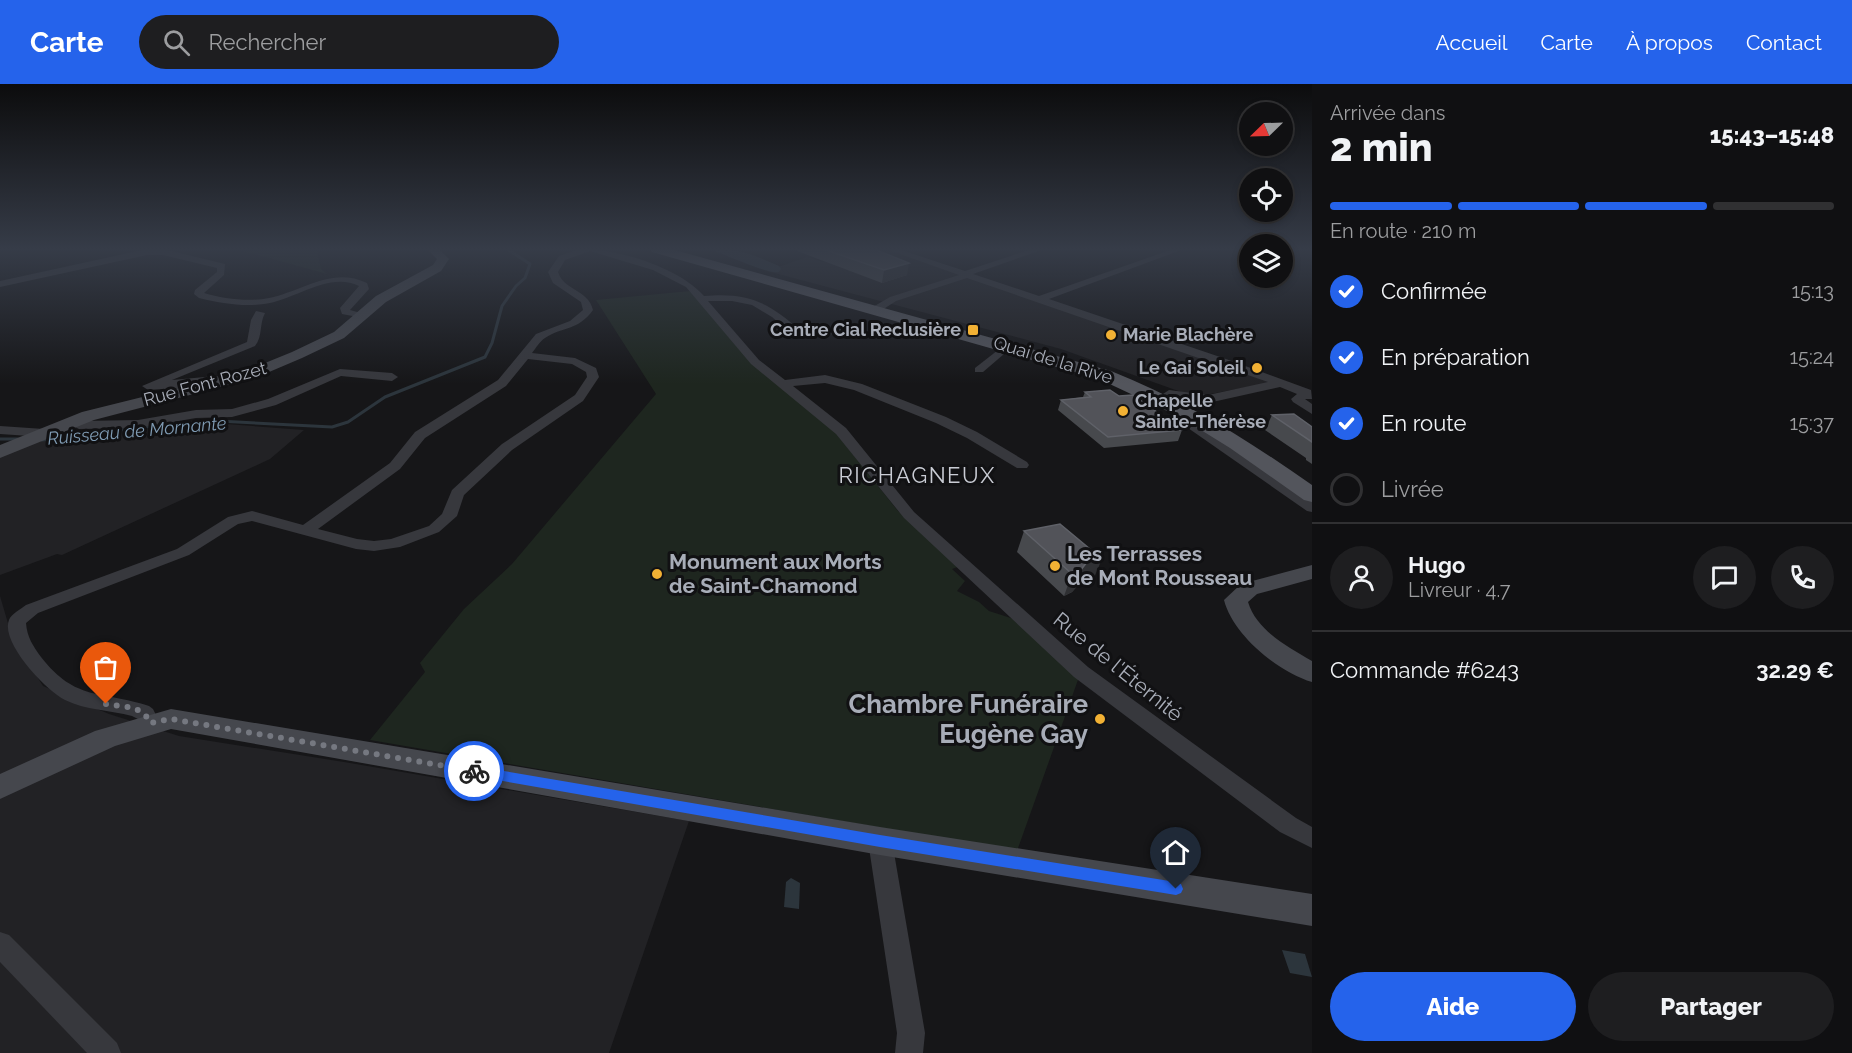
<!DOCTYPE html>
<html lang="fr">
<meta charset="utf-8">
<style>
:root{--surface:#101012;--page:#1e1e20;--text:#f1f3f6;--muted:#9c9d9f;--line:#303032;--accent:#2563eb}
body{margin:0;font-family:Raleway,sans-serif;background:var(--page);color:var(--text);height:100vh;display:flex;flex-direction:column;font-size:22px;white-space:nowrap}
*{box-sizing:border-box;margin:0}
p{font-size:20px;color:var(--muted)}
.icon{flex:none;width:33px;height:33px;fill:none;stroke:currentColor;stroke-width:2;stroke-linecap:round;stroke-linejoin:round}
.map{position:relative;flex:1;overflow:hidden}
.side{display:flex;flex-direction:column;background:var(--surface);width:540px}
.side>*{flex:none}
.needle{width:39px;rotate:247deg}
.fabs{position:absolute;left:1239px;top:18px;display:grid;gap:12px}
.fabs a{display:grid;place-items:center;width:54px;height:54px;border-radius:50%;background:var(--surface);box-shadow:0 3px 9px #0003,0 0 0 2px var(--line);font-size:30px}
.pin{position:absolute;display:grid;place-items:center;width:51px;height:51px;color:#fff;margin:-62px -26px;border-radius:50% 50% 50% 0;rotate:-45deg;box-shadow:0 0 6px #0007}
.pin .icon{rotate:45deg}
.courier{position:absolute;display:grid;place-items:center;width:60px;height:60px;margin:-30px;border:4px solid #2563eb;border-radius:50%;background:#fff;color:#222;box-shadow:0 2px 8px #0007}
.summary em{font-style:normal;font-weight:800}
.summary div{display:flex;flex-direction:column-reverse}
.summary{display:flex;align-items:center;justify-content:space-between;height:102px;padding:0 18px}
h1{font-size:39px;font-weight:800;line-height:45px}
.bar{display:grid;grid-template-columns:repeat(4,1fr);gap:9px 6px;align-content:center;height:72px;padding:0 18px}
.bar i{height:8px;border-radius:4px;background:var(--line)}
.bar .active{background:var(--accent)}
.bar p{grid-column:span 4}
.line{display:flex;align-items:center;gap:15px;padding:0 18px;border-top:2px solid var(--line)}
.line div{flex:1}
.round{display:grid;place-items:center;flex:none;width:63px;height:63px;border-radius:32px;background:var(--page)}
ol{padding:0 18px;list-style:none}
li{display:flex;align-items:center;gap:18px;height:66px}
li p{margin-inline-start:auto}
li .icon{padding:6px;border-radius:50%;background:var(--accent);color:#fff;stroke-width:4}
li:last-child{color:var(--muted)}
li i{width:33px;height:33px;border:3px solid var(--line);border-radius:50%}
.action{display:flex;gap:12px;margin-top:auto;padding:12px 18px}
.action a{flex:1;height:69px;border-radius:36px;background:var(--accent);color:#fff;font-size:24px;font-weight:800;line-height:69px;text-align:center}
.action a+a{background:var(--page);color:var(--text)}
header{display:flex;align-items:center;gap:36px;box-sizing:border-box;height:84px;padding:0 30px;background:var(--accent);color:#fff}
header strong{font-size:28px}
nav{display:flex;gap:33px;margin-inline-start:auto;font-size:21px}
.search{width:420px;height:54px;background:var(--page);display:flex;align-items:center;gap:15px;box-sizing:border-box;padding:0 21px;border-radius:33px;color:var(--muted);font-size:22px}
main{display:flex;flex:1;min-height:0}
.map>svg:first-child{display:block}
</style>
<header>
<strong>Carte</strong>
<div class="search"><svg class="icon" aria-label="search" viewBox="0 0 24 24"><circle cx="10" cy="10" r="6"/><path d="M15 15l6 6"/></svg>Rechercher</div>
<nav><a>Accueil</a><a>Carte</a><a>À propos</a><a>Contact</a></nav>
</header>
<main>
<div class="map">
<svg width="1312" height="969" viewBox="0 0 1312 969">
<rect width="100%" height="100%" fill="#161618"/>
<g fill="#222225">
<polygon points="861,165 885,165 896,167 1273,298 1195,313 1061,265 767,187 807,173 823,178"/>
<polygon points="200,338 304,346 270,375 62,471 57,470 0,491 0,361"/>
<polygon points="0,512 12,553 43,602 109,630 179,652 344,678 689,737 609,969 0,969"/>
</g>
<g fill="#1e261f">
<polygon points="236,165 314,165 317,167 321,185 327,190"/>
<polygon points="690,207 755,281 823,333 898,427 960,482 952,485 965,497 957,507 979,518 989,527 1017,536 1079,593 1017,767 370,656 425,588 420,579 464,525 512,480 656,310 596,216"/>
</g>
<g fill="#2c353c">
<polygon points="791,794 800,799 799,825 784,823 786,798"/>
<polygon points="1282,866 1305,870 1312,893 1290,889"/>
</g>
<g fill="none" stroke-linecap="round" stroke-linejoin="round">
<g stroke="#2c353c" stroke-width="3">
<polyline points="0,355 18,355"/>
<polyline points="42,356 168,340 218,337 332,343 348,338 385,313 485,273 492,259 502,222 516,202 525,194 530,180 507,165"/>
</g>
<path fill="#2c353c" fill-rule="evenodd" d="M 714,165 C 741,165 754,171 779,182 L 781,185 L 779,188 C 769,191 730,172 716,168 Z"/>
<g fill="#37383d" fill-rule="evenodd">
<path d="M 147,165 L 163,165 L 225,180 L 224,191 L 204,209 C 224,215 249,218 269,214 C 303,207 332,182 367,199 L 369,205 L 350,226 L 368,231 L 363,234 L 342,230 L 340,224 L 359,202 C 329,187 295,216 264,220 C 243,223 220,219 199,214 L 194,210 L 195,206 L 217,188 L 217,184 L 163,171 L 147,171 L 0,203 L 0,197 Z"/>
<path d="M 580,165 C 619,165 678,183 704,212 C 748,208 768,218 801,247 L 843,245 L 844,247 L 839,250 L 794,252 L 772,233 L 752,221 L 732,217 L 708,217 L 759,276 L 785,296 L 825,291 L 862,300 L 946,333 L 977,348 L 1027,378 L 1029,381 L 1027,384 L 1017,384 L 967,354 L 936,339 L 854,306 L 825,299 L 793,302 L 846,344 L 914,428 L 1088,583 L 1296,734 L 1312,743 L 1312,764 L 1280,748 L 1074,593 L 904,434 L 836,350 L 751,280 L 686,203 L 653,186 L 590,167 L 565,176 L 558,188 C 564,207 588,205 593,226 C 578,247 563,242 545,254 C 540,257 536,264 532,269 L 575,274 L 596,284 L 599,293 L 583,317 L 512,366 L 464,411 L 457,432 L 439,448 L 400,463 L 374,467 L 356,465 L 252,437 L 238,440 L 189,471 L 38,529 L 26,539 C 27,553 33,562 41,573 C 76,618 101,606 149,622 L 153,625 L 159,637 L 157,644 L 150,647 L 143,644 L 138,635 L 132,632 C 110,626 85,626 65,616 C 46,607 0,558 9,536 C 11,530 21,525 26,521 L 177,465 L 228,433 L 252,427 L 303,441 L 390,379 L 415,348 L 498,296 L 536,250 L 570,237 L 583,226 L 581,218 L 553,199 L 548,188 L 559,172 ZM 528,275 L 572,280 L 586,288 L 587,293 L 575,311 L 502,360 L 452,406 L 442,430 L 429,442 L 391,455 L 374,457 L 357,455 L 318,445 L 400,385 L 425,354 L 506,302 Z"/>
<polygon points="886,165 898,165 965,187 1032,165 1044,165 973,190 1039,212 1173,165 1184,165 1049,215 1226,275 1311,306 1312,315 1305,315 1312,320 1312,330 1293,318 1291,315 1297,310 1280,303 1208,319 1165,313 1163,310 1169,306 1208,311 1268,298 967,194 896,217 879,228 871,228 871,224 890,213 959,191"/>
<path d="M 256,227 L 265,229 C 259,240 263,252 255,262 L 172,296 L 216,292 L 227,295 L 227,301 L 148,306 L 142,302 L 247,258 L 251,236 Z"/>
<polygon points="1007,259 1011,260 1011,264 983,288 975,288 975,284"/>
<polygon points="340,285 392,289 398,293 392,297 341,292 276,321 232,333 196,334 138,344 79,345 65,338 71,334 80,337 138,336 196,326 232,325 268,315"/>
<polygon points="1193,337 1312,417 1312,428 1307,427 1188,344 1187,341"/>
<polygon points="0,342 44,345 51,349 44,353 0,350"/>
<polygon points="880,747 888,750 892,757 925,949 923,969 895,969 897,949 868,757 872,750"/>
<polygon points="0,848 9,851 117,959 121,969 87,969 0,878"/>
</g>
<g fill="#45474d" fill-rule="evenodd">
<polygon points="427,165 439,165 449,175 441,187 386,218 344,254 302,274 255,294 94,336 0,374 0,361 82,328 243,288 292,268 334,248 376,212 433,181 437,175"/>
<path d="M 1312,481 L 1312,495 L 1257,510 L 1248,518 C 1257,547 1287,562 1312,577 L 1312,598 C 1278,588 1233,551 1224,516 L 1241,500 Z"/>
<polygon points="171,625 880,743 1312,810 1312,842 880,771 171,645 115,662 0,715 0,690 95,647"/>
</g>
<path fill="#53555c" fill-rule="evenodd" d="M 650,165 L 671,165 L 1111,287 C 1184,316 1248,356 1312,401 L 1312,418 L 1304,416 L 1230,364 L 1180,333 L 1099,295 L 652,168 Z"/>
</g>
<g fill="#47494d">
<polygon points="797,165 865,165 907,191 882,199 797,167"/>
<polygon points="1085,308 1119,312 1182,346 1178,357 1104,364 1058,326 1061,316 1083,313"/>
<polygon points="1272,331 1312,343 1312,380 1306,376 1306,374 1265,346"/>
<polygon points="1024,447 1093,496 1079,500 1072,508 1064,512 1017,468"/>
</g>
<g fill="#2f3033">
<polygon points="909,179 907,191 882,199 884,186"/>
<polygon points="1102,475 1093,496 1079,500 1072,508 1064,512 1072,490 1087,478"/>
</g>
<g fill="#525359" stroke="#5f6168" stroke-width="1.5">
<polygon points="823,165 865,165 868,166 874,165 909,179 884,186"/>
<polygon points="1110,306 1119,312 1133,311 1182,346 1108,353 1061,316 1091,313 1085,308"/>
<polygon points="1294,330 1312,343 1312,358 1272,331"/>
<polygon points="1060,440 1102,475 1087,478 1080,487 1072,490 1024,447"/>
</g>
<linearGradient id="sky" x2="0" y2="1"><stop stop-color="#0c0c0d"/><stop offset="0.55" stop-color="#363c48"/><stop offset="1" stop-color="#363c48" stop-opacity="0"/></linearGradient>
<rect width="1312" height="300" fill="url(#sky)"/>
<polygon fill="#2563eb" points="474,682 880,751 1176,798 1181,800 1183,805 1181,809 1176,811 880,763 474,692 467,687"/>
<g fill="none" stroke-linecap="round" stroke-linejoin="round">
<path stroke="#757880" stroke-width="6" stroke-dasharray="0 10.8" d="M 106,620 C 123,623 143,621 150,639 L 171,635 L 474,687"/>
</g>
<g fill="#f2b134" stroke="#111113" stroke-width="2">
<rect x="967" y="240" width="12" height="12" rx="3"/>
<circle cx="1111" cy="251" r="6"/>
<circle cx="1257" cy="284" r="6"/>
<circle cx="1123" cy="327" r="6"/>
<circle cx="1055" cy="482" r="6"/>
<circle cx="657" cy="490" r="6"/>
<circle cx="1100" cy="635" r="6"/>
</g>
<g text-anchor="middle" stroke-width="6" stroke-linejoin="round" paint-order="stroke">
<g font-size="18" font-weight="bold" fill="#a8adb8" stroke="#111113" text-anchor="end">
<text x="961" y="252">Centre Cial Reclusière</text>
<text x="1123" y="257" text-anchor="start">Marie Blachère</text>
<text x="1245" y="290">Le Gai Soleil</text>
<text x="1135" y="323" text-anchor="start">Chapelle<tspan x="1135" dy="21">Sainte-Thérèse</tspan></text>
</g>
<g font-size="18" fill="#a8adb8" stroke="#111113">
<text transform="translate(1053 276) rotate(17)" y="6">Quai de la Rive</text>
<text transform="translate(205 300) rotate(-15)" y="6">Rue Font Rozet</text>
</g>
<g font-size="18" font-style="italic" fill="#7f9bb3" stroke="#111113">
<text transform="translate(137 347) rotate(-5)" y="6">Ruisseau de Mornante</text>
</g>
<g font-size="21" font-weight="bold" fill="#a8adb8" stroke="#111113" text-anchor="start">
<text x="1067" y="477">Les Terrasses<tspan x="1067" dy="24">de Mont Rousseau</tspan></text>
<text x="669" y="485">Monument aux Morts<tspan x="669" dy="24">de Saint-Chamond</tspan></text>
</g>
<g font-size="21" fill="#a8adb8" stroke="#111113">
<text transform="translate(1118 583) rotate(39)" y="7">Rue de l'Éternité</text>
</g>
<g font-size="22" letter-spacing="1.5" fill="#c9ccd4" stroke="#111113">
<text x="917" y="399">RICHAGNEUX</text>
</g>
<g font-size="26" font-weight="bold" fill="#a8adb8" stroke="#111113" text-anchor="end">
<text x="1088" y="629">Chambre Funéraire<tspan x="1088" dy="30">Eugène Gay</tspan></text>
</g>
</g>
</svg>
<div class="fabs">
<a><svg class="needle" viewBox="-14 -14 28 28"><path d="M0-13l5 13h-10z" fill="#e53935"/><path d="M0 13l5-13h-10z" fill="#9c9d9f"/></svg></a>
<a><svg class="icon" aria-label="locate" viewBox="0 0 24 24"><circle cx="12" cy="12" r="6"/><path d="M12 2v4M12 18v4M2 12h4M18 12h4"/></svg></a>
<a><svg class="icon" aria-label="layers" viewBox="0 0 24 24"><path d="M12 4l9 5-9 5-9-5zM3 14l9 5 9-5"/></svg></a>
</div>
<div class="pin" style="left:106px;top:620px;background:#ea580c"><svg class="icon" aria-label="bag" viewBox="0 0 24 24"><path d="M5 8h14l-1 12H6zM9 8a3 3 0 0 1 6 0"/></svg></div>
<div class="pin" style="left:1176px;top:805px;background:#1f2937"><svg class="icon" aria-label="home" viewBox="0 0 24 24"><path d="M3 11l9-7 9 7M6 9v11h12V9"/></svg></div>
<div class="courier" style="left:474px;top:687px"><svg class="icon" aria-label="bike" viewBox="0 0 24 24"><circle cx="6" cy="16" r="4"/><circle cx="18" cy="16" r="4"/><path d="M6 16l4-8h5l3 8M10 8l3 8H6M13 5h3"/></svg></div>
</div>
<section class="side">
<div class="summary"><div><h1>2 min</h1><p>Arrivée dans</p></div><em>15:43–15:48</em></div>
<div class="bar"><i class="active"></i><i class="active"></i><i class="active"></i><i></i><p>En route · 210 m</p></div>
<ol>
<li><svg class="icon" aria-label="check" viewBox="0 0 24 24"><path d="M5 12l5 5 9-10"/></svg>Confirmée<p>15:13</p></li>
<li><svg class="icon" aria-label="check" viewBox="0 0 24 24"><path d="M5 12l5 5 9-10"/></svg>En préparation<p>15:24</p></li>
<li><svg class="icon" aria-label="check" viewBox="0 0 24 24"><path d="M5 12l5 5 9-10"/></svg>En route<p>15:37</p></li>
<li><i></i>Livrée</li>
</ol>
<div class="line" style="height:108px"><a class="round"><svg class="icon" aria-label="person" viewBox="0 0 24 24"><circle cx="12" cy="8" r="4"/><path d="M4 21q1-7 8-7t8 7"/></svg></a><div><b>Hugo</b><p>Livreur · 4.7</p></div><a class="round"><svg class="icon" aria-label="chat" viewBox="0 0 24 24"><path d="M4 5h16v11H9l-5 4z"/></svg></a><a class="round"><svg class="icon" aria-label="phone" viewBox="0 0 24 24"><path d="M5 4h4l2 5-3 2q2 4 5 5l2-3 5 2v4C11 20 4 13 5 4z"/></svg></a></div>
<div class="line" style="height:78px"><div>Commande #6243</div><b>32.29 €</b></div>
<div class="action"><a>Aide</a><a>Partager</a></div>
</section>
</main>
